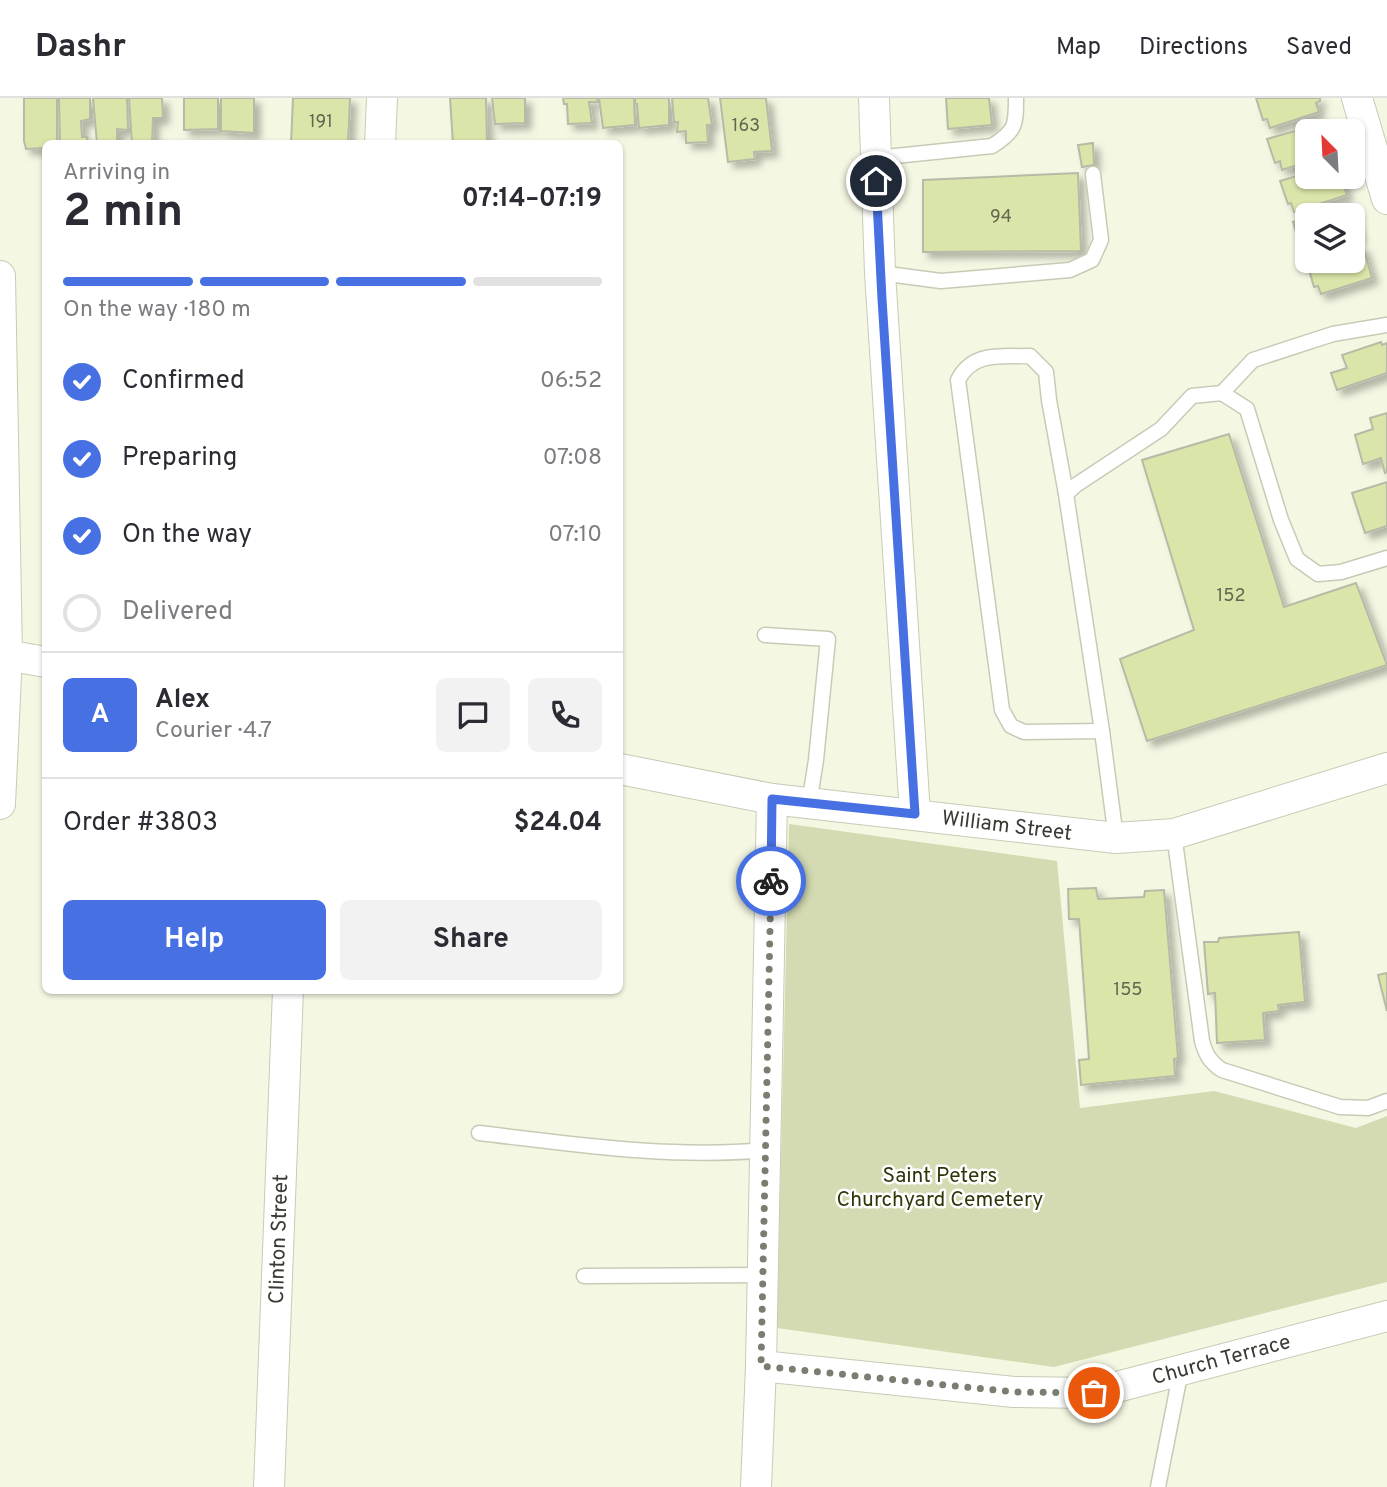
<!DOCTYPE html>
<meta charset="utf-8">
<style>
:root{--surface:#fff;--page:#f2f2f3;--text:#2b2b33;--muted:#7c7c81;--line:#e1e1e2;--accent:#4771e3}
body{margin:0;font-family:Overpass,sans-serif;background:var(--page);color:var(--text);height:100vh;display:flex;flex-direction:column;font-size:26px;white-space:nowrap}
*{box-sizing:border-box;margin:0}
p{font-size:23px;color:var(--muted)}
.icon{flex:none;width:38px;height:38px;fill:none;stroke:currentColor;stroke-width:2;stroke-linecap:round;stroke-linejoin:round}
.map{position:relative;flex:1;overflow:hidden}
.side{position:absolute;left:42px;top:42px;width:581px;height:854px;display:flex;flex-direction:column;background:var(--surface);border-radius:10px;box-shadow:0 2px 5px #0004}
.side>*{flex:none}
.needle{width:46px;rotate:336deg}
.tools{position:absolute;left:1295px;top:21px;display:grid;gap:14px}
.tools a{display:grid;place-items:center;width:70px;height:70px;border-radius:10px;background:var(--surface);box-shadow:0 2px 5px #0004;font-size:35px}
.pin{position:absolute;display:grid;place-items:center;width:60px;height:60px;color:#fff;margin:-30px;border:4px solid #fff;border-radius:50%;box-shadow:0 2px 7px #0007}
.courier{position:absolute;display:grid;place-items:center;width:70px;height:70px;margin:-35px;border:5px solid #4771e3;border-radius:50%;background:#fff;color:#222;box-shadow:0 2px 9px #0007}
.overview em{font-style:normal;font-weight:700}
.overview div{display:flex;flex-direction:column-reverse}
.overview{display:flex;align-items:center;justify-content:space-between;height:119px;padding:0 21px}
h1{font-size:46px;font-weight:700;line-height:52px}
.bar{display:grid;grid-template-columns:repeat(4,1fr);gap:10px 7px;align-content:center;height:84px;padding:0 21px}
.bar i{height:9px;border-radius:5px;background:var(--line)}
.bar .active{background:var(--accent)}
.bar p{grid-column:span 4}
.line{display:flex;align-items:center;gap:18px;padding:0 21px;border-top:2px solid var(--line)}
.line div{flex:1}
.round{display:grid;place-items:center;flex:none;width:74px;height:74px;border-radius:10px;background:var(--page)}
ol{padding:0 21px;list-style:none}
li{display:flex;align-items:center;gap:21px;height:77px}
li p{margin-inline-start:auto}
li .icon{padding:7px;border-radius:50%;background:var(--accent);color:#fff;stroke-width:4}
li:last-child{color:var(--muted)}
li i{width:38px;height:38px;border:4px solid var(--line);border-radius:50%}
.cta{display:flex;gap:14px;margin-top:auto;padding:14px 21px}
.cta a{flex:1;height:80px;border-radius:10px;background:var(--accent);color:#fff;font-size:28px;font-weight:700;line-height:80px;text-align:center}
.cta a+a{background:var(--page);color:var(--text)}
header{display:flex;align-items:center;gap:42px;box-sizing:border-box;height:98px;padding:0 35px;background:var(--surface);border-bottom:2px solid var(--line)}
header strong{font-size:33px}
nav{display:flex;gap:38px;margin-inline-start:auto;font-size:24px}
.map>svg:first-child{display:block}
</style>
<header>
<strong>Dashr</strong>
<nav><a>Map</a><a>Directions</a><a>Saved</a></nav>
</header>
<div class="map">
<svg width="1387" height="1389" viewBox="0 0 1387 1389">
<defs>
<filter id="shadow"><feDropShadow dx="6" dy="6" stdDeviation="3.5" flood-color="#0004"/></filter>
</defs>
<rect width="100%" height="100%" fill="#f4f8e3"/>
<polygon fill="#d4dbb2" points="789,726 1057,763 1080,1010 1214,993 1356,1030 1387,1018 1387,1184 1054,1269 777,1230"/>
<g fill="#dae5a9" stroke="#b6baa6" stroke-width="2" filter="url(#shadow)">
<polygon points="24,0 57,0 57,46 46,46 46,50 26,51 24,43"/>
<polygon points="59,0 90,0 90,21 81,23 82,39 87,39 87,46 60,46"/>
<polygon points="93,0 127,0 128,32 117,31 117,46 97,46"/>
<polygon points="129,0 162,0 163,20 153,20 152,46 132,46"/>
<polygon points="184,0 218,0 218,31 184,32"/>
<polygon points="221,0 254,0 254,35 221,33"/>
<polygon points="293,0 350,0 348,46 291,46"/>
<polygon points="450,0 486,0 487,45 453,46"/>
<polygon points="492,0 525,0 525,25 495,26"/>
<polygon points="563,0 597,0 598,4 589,4 592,25 568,26 567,6 564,6"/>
<polygon points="599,0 634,0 635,27 603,30"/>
<polygon points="635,0 669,0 669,27 639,30 637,6 635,6"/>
<polygon points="672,0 708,0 712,27 707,27 708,44 686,45 686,33 677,34 678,24 674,24"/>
<polygon points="720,0 766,0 772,53 754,54 755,61 728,64"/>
<polygon points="946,0 989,0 992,27 948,31"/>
<polygon points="1256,0 1320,0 1320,3 1316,5 1319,14 1270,30 1267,21 1263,22"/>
<polygon points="1323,25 1326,33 1307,33 1307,64 1282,72 1280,63 1275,65 1267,41"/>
<polygon points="1093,45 1094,67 1082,69 1078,47"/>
<polygon points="1078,75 1081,153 923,154 923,82"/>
<polygon points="1307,75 1307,79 1341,79 1347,97 1294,114 1291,105 1288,106 1280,83"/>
<polygon points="1349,107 1353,117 1314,117"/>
<polygon points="1353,118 1359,139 1353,141"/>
<polygon points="1307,119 1307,150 1306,147 1300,149 1293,124"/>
<polygon points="1363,148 1372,180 1321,196 1318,188 1314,189 1307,165 1314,163 1353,163 1353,151"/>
<polygon points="1381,244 1382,247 1387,245 1387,275 1337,292 1331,275 1347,270 1342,257"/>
<polygon points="1387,315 1387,374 1385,375 1381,360 1363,366 1355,337 1373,331 1370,320"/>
<polygon points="1229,336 1284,509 1356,485 1387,567 1147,643 1120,561 1194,532 1142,362"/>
<polygon points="1387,384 1387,428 1365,435 1352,395"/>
<polygon points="1096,790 1098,801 1144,799 1145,793 1164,792 1178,960 1174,961 1175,978 1081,987 1079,962 1089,961 1079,821 1069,821 1068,791"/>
<polygon points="1299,834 1305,904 1278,907 1279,913 1263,915 1265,942 1217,945 1215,895 1208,896 1204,844 1218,844 1219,840"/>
<polygon points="1387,875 1387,913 1378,877"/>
</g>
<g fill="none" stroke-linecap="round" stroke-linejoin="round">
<defs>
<g id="lane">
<path d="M 876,60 L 992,48 C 1016,33 1016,27 1016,0"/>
<polyline points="880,175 941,183 1070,172 1092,162 1101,142 1093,76"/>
<polyline points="1222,295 1253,262 1333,236 1387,227"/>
<path d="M 1066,396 L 1049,302 L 1046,274 L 1030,258 C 1000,259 973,253 958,282 L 1002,612 L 1011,628 L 1024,634 L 1102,633"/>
<polyline points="765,537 828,541 816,662 809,706"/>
<path d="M 1174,736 L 1202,943 C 1206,957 1210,964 1222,972 L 1340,1009 L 1368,1010 L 1387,1003"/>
<polyline points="1116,740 1102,633 1066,396 1076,387 1161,331 1192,298 1222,295 1247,311 1281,422 1297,461 1318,476 1341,474 1387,460"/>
<path d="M 479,1035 C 574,1046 669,1061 765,1052"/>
<polyline points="584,1178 763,1177"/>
<polyline points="1158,1389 1181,1272"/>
</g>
<g id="street">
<polyline points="874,0 880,175 915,716"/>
<polyline points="1357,0 1387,101"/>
<polyline points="380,46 382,0"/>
<polyline points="0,178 7,557 0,706"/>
<polyline points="0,556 46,564"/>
<polyline points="620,671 772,701 1116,740 1174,736 1387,670"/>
<polyline points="761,1268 1014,1294 1094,1295 1387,1218"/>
<polyline points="269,1389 288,892"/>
<polyline points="756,1389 761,1268 772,701"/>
</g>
</defs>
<use href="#lane" stroke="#c7cbb6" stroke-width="17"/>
<use href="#street" stroke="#c7cbb6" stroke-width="32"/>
<use href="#lane" stroke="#fff" stroke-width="14"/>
<use href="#street" stroke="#fff" stroke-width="30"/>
</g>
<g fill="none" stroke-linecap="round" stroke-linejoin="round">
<polyline stroke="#7b7d71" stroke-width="7" stroke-dasharray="0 12.6" points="771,783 761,1268 1014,1294 1094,1295"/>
<polyline stroke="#4771e3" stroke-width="9" points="771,783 772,701 915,716 882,201 876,83"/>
</g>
<g text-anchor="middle" stroke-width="5" stroke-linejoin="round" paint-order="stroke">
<g font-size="18" fill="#626650">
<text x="321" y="29">191</text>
<text x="746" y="33">163</text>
<text x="1001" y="124">94</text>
<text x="1231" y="503">152</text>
<text x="1128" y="897">155</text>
</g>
<g font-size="21" fill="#3a3b33" stroke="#fff">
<text transform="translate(1007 727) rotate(7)" y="7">William Street</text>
<text transform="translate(278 1141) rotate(-88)" y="7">Clinton Street</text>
<text transform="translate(1221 1261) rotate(-15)" y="7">Church Terrace</text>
</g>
<g font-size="21" fill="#313608" stroke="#fff">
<text x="940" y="1084">Saint Peters<tspan x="940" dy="24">Churchyard Cemetery</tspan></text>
</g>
</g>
</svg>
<div class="tools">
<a><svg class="needle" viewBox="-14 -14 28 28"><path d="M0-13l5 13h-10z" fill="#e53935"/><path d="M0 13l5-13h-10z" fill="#7c7c81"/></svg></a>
<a><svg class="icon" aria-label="layers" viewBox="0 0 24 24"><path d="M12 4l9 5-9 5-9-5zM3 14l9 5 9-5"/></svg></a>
</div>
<div class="pin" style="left:1094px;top:1295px;background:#ea580c"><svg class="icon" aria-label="bag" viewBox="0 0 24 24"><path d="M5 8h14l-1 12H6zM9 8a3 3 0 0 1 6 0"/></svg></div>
<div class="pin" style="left:876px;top:83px;background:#1f2937"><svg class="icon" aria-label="home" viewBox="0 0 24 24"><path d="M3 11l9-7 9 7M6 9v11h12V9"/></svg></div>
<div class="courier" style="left:771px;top:783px"><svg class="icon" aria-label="bike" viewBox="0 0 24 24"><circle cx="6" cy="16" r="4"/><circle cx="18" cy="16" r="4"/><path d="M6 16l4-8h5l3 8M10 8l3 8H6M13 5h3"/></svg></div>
<section class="side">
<div class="overview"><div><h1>2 min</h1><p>Arriving in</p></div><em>07:14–07:19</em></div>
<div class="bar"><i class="active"></i><i class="active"></i><i class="active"></i><i></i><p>On the way · 180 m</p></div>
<ol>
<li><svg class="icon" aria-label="check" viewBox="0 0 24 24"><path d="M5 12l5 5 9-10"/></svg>Confirmed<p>06:52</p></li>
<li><svg class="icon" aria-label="check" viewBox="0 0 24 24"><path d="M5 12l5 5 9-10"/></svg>Preparing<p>07:08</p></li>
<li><svg class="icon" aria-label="check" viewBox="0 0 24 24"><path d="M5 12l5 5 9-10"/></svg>On the way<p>07:10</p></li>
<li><i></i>Delivered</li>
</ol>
<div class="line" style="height:126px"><b class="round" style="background:var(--accent);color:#fff">A</b><div><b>Alex</b><p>Courier · 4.7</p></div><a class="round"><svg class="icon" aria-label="chat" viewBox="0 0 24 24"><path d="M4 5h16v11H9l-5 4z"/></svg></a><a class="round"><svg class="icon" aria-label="phone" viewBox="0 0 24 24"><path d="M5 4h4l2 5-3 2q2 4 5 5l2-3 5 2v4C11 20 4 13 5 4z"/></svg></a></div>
<div class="line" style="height:91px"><div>Order #3803</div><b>$24.04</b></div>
<div class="cta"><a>Help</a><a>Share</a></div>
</section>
</div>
